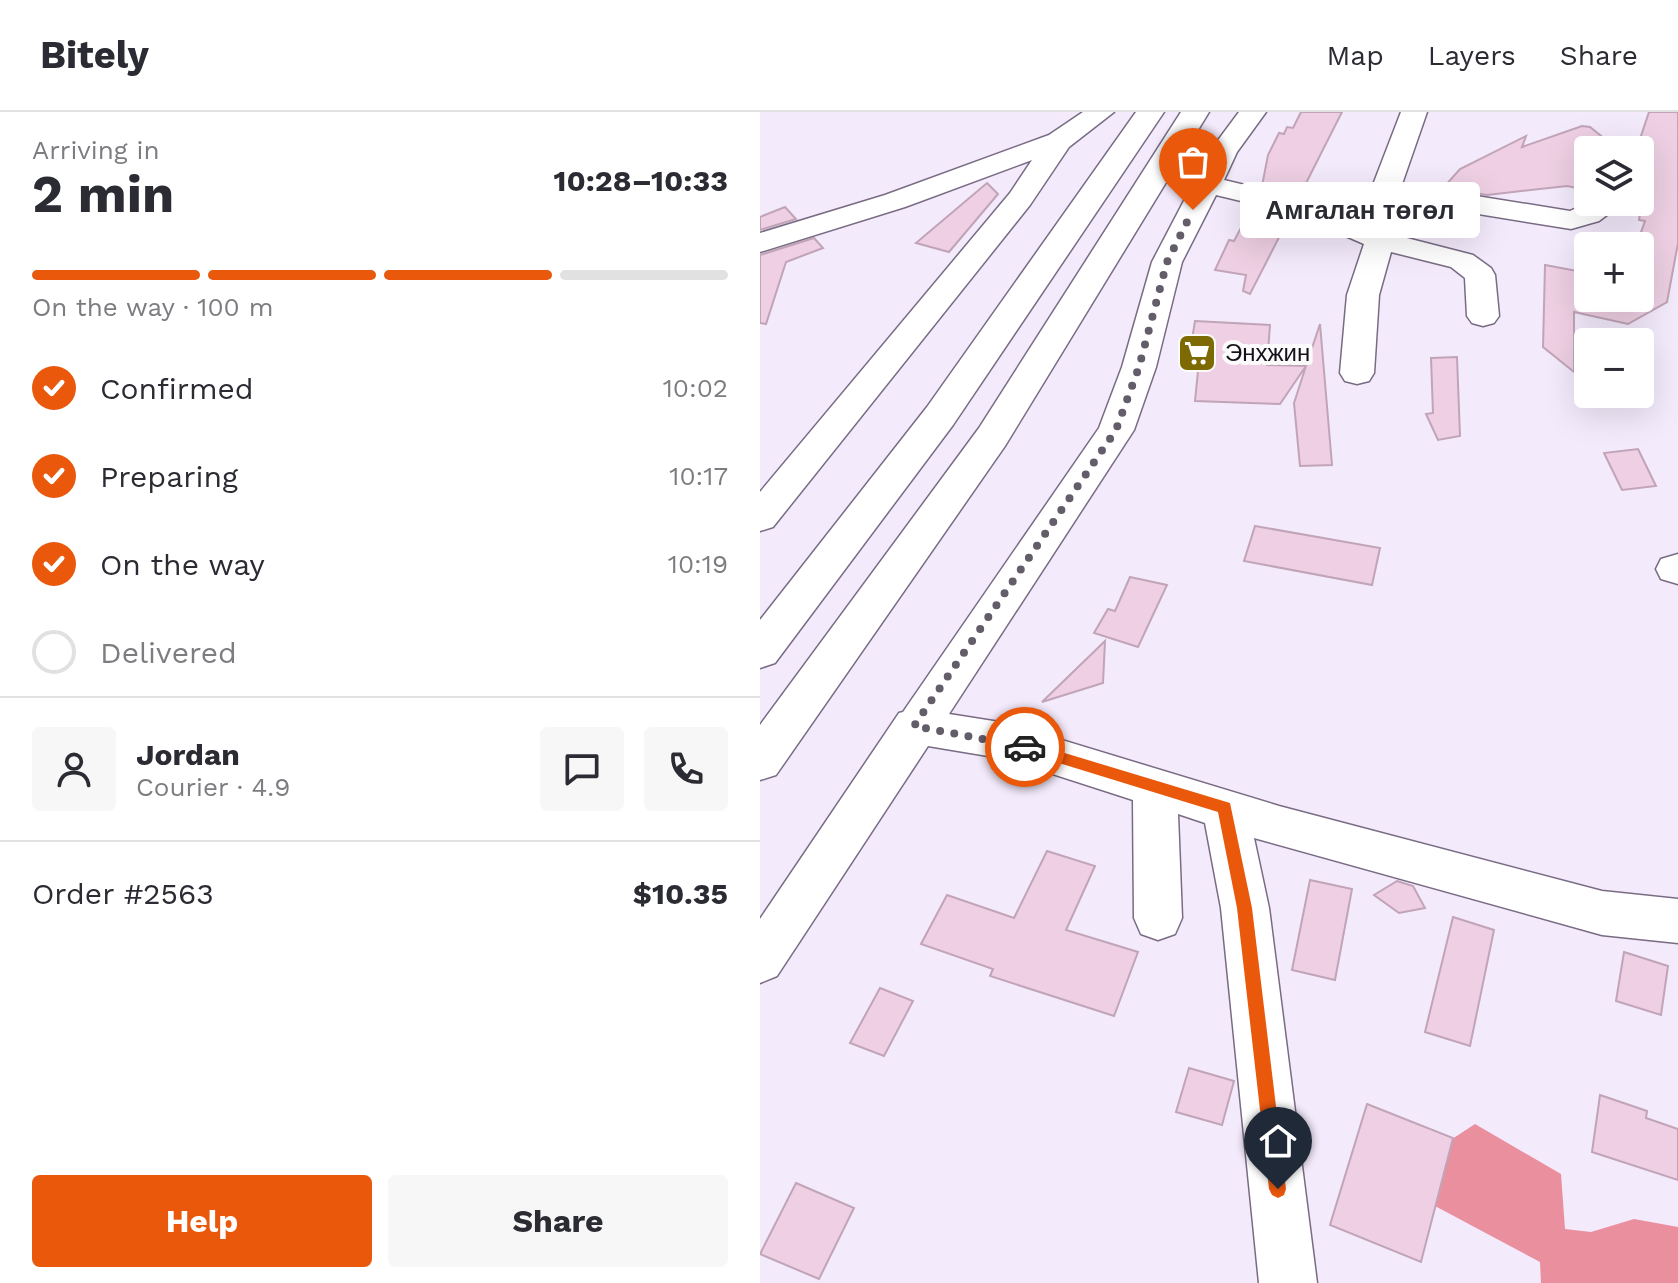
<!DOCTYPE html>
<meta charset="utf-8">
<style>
:root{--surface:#fff;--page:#f7f7f7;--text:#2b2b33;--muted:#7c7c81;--line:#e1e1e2;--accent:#ea580c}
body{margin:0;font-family:"Work Sans",sans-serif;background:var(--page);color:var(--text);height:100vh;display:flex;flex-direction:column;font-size:30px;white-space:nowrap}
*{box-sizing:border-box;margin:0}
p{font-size:26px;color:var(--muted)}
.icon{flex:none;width:44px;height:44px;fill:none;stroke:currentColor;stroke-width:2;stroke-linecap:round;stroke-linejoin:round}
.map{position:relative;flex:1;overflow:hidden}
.side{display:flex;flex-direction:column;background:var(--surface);width:760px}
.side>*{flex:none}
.tools{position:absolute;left:814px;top:24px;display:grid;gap:16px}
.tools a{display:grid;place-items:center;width:80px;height:80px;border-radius:8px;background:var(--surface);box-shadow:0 8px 32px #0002;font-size:40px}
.pin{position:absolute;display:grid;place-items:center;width:68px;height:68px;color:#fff;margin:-82px -34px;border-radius:50% 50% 50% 0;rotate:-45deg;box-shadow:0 0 8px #0007}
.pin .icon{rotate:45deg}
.courier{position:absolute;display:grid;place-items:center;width:80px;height:80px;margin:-40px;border:6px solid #ea580c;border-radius:50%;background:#fff;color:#222;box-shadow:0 2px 10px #0007}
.bubble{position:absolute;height:56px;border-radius:8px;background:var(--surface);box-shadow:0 8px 32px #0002;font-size:26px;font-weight:700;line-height:56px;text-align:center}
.head em{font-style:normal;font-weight:700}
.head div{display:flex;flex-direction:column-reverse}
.head{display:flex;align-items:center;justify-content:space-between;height:136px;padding:0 32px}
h1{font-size:52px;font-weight:700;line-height:60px}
.bar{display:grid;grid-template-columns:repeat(4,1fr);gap:12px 8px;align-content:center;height:96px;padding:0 32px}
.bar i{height:10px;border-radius:6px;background:var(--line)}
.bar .current{background:var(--accent)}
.bar p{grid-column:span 4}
.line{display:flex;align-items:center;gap:20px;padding:0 32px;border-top:2px solid var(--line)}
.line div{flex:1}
.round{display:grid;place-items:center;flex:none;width:84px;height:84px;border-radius:8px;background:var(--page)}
ol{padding:0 32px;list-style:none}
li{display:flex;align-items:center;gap:24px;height:88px}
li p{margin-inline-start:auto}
li .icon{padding:8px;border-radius:50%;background:var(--accent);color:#fff;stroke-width:4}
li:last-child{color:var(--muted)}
li i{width:44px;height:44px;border:4px solid var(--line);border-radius:50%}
.action{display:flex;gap:16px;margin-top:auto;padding:16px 32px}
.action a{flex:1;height:92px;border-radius:8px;background:var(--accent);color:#fff;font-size:32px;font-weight:700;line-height:92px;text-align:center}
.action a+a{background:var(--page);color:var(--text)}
header{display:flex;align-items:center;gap:48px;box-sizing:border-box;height:112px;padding:0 40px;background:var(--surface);border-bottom:2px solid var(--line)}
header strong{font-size:38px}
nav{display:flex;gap:44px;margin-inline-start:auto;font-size:28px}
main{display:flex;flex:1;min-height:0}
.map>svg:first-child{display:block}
</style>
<header>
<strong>Bitely</strong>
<nav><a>Map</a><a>Layers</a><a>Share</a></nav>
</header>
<main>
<section class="side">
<div class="head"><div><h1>2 min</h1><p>Arriving in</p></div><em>10:28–10:33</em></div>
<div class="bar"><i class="current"></i><i class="current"></i><i class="current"></i><i></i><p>On the way · 100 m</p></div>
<ol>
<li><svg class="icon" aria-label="check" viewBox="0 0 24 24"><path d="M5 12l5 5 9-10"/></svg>Confirmed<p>10:02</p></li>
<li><svg class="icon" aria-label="check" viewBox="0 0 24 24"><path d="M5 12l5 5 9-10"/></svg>Preparing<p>10:17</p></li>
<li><svg class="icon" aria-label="check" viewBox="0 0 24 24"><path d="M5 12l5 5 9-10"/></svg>On the way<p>10:19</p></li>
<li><i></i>Delivered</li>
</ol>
<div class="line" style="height:144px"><a class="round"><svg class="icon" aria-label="person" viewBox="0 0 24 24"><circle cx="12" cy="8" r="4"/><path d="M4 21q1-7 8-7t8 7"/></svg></a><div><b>Jordan</b><p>Courier · 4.9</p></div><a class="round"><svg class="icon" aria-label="chat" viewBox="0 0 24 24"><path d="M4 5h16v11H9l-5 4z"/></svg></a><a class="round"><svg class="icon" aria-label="phone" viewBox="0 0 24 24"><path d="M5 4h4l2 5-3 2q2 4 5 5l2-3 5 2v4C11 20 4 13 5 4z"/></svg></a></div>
<div class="line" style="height:104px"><div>Order #2563</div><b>$10.35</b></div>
<div class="action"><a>Help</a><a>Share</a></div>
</section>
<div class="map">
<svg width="918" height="1171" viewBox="0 0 918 1171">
<rect width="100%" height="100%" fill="#f3eafb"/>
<polygon fill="#e98f9e" points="715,1012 801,1062 805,1117 831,1120 874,1107 918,1115 918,1171 781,1171 780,1150 675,1094 683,1033"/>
<g fill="#eecfe3" stroke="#c1a4b7" stroke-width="2">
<polygon points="541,0 582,0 540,83 502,74 508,43 519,21 524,22 527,15 533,16"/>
<polygon points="889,0 918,0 918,131 907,190 868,212 814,200 814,260 783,235 785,153 828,161 828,186 880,186 880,134 876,134 885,109 879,108 887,56 880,57 880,27"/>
<polygon points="822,14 830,15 845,27 841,38 828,38 827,78 807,74 727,83 683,76 700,57 766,24 762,35"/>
<polygon points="227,71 238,82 189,140 156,131"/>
<polygon points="25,95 36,107 0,118 0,105"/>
<polygon points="498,96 530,104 490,182 483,179 486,163 455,158 469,128 474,129 485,108 496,110"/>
<polygon points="54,126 63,136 26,150 6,212 0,211 0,143"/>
<polygon points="435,209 510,213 507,253 546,254 560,212 572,353 540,354 534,291 546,254 520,292 435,289 438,259 427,258"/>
<polygon points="697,245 700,324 678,328 666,302 673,301 671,246"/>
<polygon points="878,337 896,374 862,378 844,341"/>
<polygon points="495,414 620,436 612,473 484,449"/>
<polygon points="370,465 407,473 378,535 334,521 348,497 355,499"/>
<polygon points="345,529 343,571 282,590"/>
<polygon points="287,739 335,754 306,818 378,840 354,904 230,864 233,857 161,832 187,783 254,806"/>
<polygon points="550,768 592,777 575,868 532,858"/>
<polygon points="637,769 653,774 665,796 639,801 614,783"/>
<polygon points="693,805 734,818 710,934 665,920"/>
<polygon points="864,840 908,854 901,903 856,889"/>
<polygon points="120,876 153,889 124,944 90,931"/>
<polygon points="429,956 474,969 462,1013 416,1000"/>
<polygon points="840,983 887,999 886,1006 918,1017 918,1068 832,1040"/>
<polygon points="607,992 693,1026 661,1150 570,1113"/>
<polygon points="36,1071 94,1096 59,1167 0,1142"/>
</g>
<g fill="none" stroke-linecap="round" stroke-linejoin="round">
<defs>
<g id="minor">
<polygon points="323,0 354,0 309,35 270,93 13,415 0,419 0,380 250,81 272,48 145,95 0,140 0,121 125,83 289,23"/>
<polygon points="479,0 506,0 477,40 464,68 555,90 607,112 611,78 641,0 667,0 642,72 810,99 829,90 864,90 839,109 811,117 638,89 635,123 713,143 731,156 735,163 739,204 734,211 723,214 712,211 707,204 705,166 691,155 631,140 619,183 614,261 609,269 597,272 585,269 580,261 587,183 604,132 535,102 456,83 422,150 396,255 374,318 189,602 246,611 519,694 842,779 918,787 918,831 842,823 494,726 509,796 557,1171 499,1171 461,796 445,711 418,702 422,806 415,822 398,828 381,822 374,806 373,688 246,647 168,634 17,864 0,871 0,807 139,601 143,600 339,316 362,255 392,150 450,39"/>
<polygon points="918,442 918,472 901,467 896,457 901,447"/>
</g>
<g id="major">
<polygon points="376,0 404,0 193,313 15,551 0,556 0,508 167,295"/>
<polygon points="421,0 449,0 245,334 16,663 0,668 0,613 219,316"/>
</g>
</defs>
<use href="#minor" stroke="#796b84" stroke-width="3"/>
<use href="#major" stroke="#796b84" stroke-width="3"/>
<use href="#minor" fill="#fff" fill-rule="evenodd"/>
<use href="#major" fill="#fff" fill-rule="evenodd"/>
</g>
<circle fill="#9c6a82" cx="504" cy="100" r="8"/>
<polygon fill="#ea580c" points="265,629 470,691 492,796 526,1077 524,1083 518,1086 512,1083 509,1077 477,796 458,700 260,639 260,631"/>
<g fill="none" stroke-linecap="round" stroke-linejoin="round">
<polyline stroke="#635c69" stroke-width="8" stroke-dasharray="0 14.4" points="265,635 154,614 356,318 379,255 407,150 433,98"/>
</g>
<defs>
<symbol id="supermarket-square" viewBox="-11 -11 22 22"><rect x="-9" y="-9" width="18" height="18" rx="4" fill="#7d6a03" stroke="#fbfbfb"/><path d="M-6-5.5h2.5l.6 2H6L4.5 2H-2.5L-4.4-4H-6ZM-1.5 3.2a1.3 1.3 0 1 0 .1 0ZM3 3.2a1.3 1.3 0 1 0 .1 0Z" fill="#fff"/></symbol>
</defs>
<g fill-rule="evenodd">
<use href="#supermarket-square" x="415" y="219" width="44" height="44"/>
</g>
<g text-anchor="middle" stroke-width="8" stroke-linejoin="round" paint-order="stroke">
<g font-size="24" fill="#16101a" stroke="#fbfbfb" text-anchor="start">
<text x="465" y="249">Энхжин</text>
</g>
</g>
</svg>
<div class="tools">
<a><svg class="icon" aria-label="layers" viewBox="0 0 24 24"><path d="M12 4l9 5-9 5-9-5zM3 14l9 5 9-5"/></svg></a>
<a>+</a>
<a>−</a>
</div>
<div class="pin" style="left:433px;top:98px;background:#ea580c"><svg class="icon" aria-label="bag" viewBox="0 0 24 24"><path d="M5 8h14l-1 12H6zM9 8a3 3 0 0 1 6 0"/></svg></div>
<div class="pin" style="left:518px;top:1077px;background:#1f2937"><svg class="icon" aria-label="home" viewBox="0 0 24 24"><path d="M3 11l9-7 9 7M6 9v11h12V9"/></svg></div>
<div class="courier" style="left:265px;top:635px"><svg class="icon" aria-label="car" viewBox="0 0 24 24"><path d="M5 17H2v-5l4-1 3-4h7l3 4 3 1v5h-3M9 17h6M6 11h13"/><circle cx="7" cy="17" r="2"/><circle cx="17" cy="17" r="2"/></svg></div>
<div class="bubble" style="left:480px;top:70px;width:240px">Амгалан төгөл</div>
</div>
</main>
